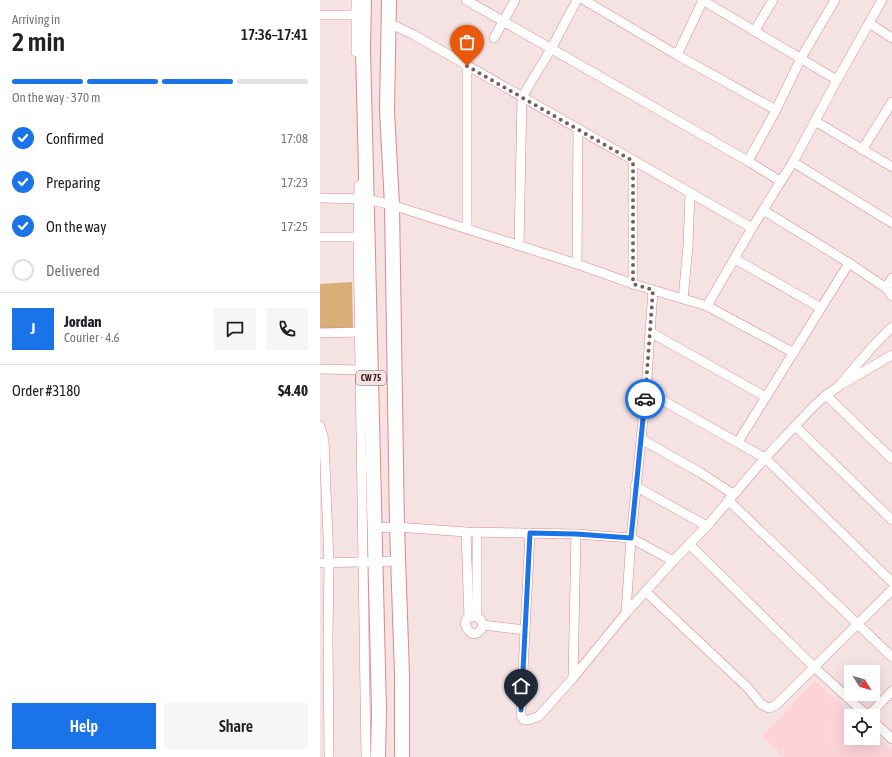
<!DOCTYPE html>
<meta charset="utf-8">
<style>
:root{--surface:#fff;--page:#f6f6f6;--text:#202124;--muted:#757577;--line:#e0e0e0;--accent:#1a73e8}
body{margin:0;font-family:"Asap Condensed",sans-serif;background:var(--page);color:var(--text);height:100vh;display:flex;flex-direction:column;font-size:15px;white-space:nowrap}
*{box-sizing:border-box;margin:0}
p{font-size:13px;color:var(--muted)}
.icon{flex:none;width:22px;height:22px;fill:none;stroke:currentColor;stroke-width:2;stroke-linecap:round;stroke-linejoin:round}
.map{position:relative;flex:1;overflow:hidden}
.sheet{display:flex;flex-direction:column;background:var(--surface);width:320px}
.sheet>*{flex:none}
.needle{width:26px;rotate:127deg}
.fabs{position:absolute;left:524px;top:665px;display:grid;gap:8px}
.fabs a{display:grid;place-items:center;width:36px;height:36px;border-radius:0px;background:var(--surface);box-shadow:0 4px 16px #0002;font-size:20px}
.pin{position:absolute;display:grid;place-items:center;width:34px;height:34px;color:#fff;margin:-41px -17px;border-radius:50% 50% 50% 0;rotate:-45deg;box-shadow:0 0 4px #0007}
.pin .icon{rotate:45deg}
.courier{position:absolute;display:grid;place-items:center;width:40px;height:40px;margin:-20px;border:3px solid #1a73e8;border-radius:50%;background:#fff;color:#222;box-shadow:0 1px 5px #0007}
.summary em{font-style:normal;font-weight:600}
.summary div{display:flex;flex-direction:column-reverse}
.summary{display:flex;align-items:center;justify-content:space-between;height:68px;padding:0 12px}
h1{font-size:26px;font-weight:600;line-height:30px}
.bar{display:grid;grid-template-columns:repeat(4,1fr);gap:6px 4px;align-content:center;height:48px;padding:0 12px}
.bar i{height:5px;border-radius:3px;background:var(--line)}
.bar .current{background:var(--accent)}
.bar p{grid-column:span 4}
.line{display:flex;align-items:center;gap:10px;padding:0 12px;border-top:1px solid var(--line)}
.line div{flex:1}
.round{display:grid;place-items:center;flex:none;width:42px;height:42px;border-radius:0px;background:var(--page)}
ol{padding:0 12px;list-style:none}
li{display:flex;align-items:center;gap:12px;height:44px}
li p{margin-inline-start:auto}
li .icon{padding:4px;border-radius:50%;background:var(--accent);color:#fff;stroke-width:4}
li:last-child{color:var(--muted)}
li i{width:22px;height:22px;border:2px solid var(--line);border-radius:50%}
.button{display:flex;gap:8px;margin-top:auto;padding:8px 12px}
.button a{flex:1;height:46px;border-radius:0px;background:var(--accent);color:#fff;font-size:16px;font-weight:600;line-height:46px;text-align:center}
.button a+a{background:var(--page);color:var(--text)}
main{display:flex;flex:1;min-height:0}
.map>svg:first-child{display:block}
</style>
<main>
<section class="sheet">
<div class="summary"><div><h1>2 min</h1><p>Arriving in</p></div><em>17:36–17:41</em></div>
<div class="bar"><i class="current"></i><i class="current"></i><i class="current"></i><i></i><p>On the way · 370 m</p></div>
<ol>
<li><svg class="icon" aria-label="check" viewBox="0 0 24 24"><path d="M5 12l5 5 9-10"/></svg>Confirmed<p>17:08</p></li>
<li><svg class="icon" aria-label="check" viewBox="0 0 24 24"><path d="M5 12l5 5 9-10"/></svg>Preparing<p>17:23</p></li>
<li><svg class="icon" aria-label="check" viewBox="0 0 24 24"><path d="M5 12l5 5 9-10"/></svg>On the way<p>17:25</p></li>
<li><i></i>Delivered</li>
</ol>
<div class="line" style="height:72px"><b class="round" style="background:var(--accent);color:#fff">J</b><div><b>Jordan</b><p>Courier · 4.6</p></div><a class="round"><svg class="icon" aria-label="chat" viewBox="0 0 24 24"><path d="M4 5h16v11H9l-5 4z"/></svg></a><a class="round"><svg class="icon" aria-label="phone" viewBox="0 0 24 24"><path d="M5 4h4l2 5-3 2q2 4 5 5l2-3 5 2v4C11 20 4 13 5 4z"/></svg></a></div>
<div class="line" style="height:52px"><div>Order #3180</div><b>$4.40</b></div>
<div class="button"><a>Help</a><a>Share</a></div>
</section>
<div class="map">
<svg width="572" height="757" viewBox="0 0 572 757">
<rect width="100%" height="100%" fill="#f5e2e3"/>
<polygon fill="#fdd3d7" points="495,681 534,716 531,716 531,738 553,738 553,734 572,751 572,757 464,757 442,736"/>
<polygon fill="#d9ad76" points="32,282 33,330 0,330 0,284"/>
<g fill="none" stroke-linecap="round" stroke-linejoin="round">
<defs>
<g id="minor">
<polyline points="36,0 36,52"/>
<polyline points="146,0 428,161 460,181"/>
<polyline points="264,0 357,55 456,110"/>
<polyline points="382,0 517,80"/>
<polyline points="0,15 41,15"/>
<polyline points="69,23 94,35 432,228"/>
<polyline points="549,23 572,38"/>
<polyline points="435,30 453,0"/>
<polyline points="174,38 195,0"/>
<polyline points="357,55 383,0"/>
<polyline points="495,121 572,167"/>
<polyline points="542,150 572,102"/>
<polyline points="428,161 456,110 481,58 515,0"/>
<polyline points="473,162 572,223"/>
<polyline points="39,185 38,237 46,757"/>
<polyline points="0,198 46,199 72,205 257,264 313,284 387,306 474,353"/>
<polyline points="443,210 529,263 566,288 572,296"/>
<polyline points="147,228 147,66"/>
<polyline points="0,237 38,237"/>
<polyline points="199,246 202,97 231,49 257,0"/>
<polyline points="415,259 501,308"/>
<polyline points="257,264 258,129"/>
<polyline points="313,284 313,161"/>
<polyline points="566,288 572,278"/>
<polyline points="363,299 368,246 370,193"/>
<polyline points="387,306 432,228 473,162 517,80 562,0"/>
<polyline points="330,332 446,397"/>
<polyline points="0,333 40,332"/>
<polyline points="0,369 40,370"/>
<polyline points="524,383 572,355"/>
<polyline points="326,391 445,458 572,582"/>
<polyline points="506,395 572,459"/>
<polyline points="0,426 4,440 9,563 8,637 9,757"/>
<polyline points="475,426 572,520"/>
<polyline points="321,439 381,473 413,494"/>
<polyline points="418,442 529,263"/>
<polyline points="315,486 387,526"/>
<polyline points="408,500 572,657"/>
<polyline points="54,528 77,527 146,532 256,534 311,538 353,561"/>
<polyline points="146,532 149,618"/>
<path d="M 157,532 L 157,617 L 161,620 L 163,625 C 154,650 132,613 157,617"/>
<polyline points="210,533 201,710 201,716 204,720 209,720 219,716 253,678 306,613 353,561 387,526 445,458 492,408 506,395 518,387 553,346 572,327"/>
<polyline points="369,544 494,667 548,716 572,691"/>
<polyline points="0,563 78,561"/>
<polyline points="326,592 428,688 441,704 449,708 456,705 572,590"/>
<polyline points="306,613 311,538 326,391 333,290"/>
<polyline points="163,625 205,630"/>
<polyline points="253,678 256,534"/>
<polyline points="553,721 572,739"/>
</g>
<g id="primary">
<polyline points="44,0 43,49 59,710 58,757"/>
<polyline points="69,0 67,111 72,205 77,527 82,675 82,757"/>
</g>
</defs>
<use href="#minor" stroke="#de8791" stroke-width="10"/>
<use href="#primary" stroke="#de8791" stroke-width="16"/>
<use href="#minor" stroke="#fff" stroke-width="9"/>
<use href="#primary" stroke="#fff" stroke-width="14"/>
</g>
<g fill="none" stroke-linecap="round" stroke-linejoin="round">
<polyline stroke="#7a5d60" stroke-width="4" stroke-dasharray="0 7.2" points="147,66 313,161 313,284 333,290 325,399"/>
<polyline stroke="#1a73e8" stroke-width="5" points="201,710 210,533 256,534 311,538 325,399"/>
</g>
<g text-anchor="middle" stroke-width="3" stroke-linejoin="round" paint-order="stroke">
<rect fill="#f5e2e3" stroke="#705256" stroke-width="1" x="36" y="371" width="30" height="14" rx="3"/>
<g font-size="9" font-weight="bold" fill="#37151a">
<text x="51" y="381">CW 75</text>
</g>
</g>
</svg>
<div class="fabs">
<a><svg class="needle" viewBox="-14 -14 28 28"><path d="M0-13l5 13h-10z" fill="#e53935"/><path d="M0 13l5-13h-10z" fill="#757577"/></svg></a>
<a><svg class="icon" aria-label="locate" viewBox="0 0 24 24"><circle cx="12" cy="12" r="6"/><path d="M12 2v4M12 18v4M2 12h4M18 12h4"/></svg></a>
</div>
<div class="pin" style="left:147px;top:66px;background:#ea580c"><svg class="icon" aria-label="bag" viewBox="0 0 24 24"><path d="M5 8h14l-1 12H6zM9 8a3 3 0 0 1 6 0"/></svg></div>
<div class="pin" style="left:201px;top:710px;background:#1f2937"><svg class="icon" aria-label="home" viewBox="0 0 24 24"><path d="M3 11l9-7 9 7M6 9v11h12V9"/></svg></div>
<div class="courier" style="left:325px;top:399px"><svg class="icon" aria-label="car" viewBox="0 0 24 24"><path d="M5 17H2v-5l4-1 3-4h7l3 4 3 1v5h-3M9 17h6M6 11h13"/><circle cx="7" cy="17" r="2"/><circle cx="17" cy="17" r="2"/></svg></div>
</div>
</main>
